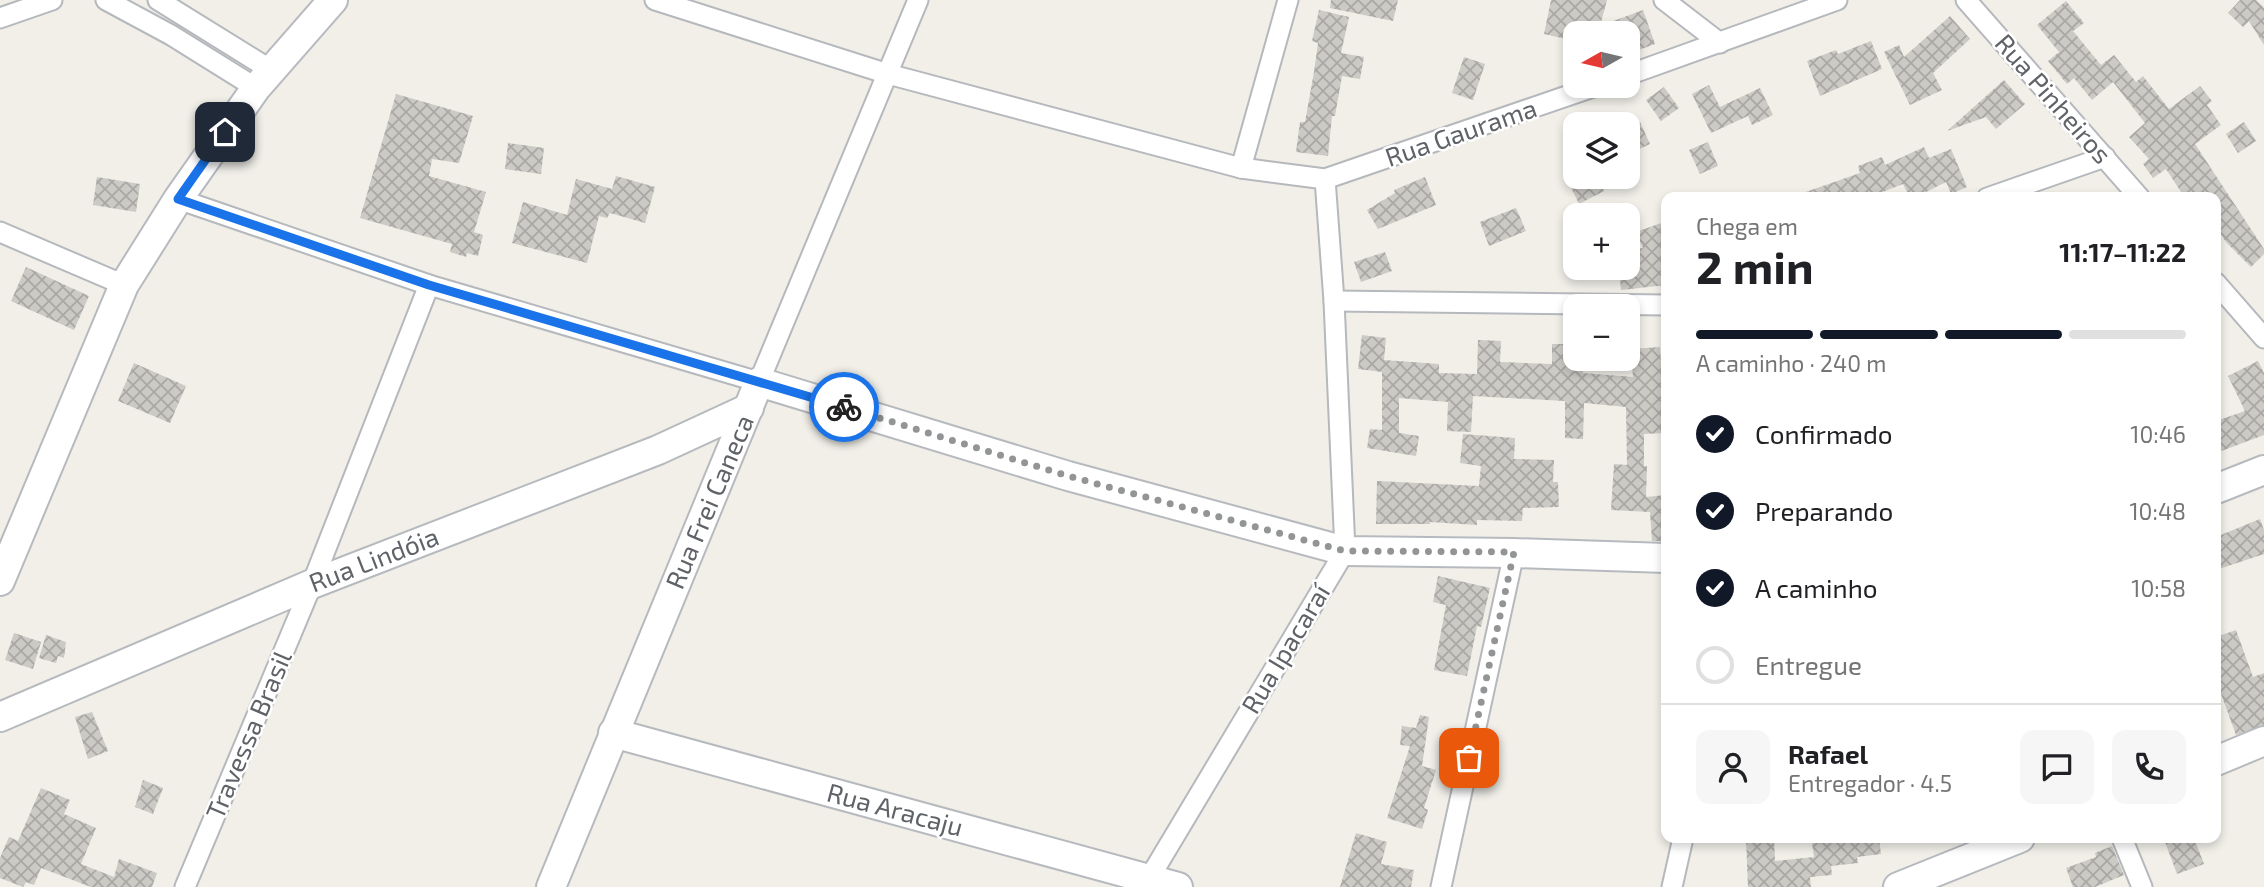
<!DOCTYPE html>
<html lang="pt">
<meta charset="utf-8">
<style>
:root{--surface:#fff;--page:#f6f6f6;--text:#202124;--muted:#757577;--line:#e0e0e0;--accent:#111827}
body{margin:0;font-family:"Exo 2",sans-serif;background:var(--page);color:var(--text);height:100vh;display:flex;flex-direction:column;font-size:26px;white-space:nowrap}
*{box-sizing:border-box;margin:0}
p{font-size:23px;color:var(--muted)}
.icon{flex:none;width:38px;height:38px;fill:none;stroke:currentColor;stroke-width:2;stroke-linecap:round;stroke-linejoin:round}
.map{position:relative;flex:1;overflow:hidden}
.sheet{position:absolute;left:1661px;top:192px;width:560px;height:651px;display:flex;flex-direction:column;background:var(--surface);border-radius:14px;box-shadow:0 4px 10px #0003}
.sheet>*{flex:none}
.needle{width:46px;rotate:262deg}
.buttons{position:absolute;left:1563px;top:21px;display:grid;gap:14px}
.buttons a{display:grid;place-items:center;width:77px;height:77px;border-radius:14px;background:var(--surface);box-shadow:0 4px 10px #0003;font-size:35px}
.pin{position:absolute;display:grid;place-items:center;width:60px;height:60px;color:#fff;margin:-30px;border-radius:14px;box-shadow:0 4px 10px #0006}
.courier{position:absolute;display:grid;place-items:center;width:70px;height:70px;margin:-35px;border:5px solid #1a73e8;border-radius:50%;background:#fff;color:#222;box-shadow:0 2px 9px #0007}
.summary em{font-style:normal;font-weight:700}
.summary div{display:flex;flex-direction:column-reverse}
.summary{display:flex;align-items:center;justify-content:space-between;height:119px;padding:0 35px}
h1{font-size:46px;font-weight:700;line-height:52px}
.bar{display:grid;grid-template-columns:repeat(4,1fr);gap:10px 7px;align-content:center;height:84px;padding:0 35px}
.bar i{height:9px;border-radius:5px;background:var(--line)}
.bar .selected{background:var(--accent)}
.bar p{grid-column:span 4}
.line{display:flex;align-items:center;gap:18px;padding:0 35px;border-top:2px solid var(--line)}
.line div{flex:1}
.round{display:grid;place-items:center;flex:none;width:74px;height:74px;border-radius:14px;background:var(--page)}
ol{padding:0 35px;list-style:none}
li{display:flex;align-items:center;gap:21px;height:77px}
li p{margin-inline-start:auto}
li .icon{padding:7px;border-radius:50%;background:var(--accent);color:#fff;stroke-width:4}
li:last-child{color:var(--muted)}
li i{width:38px;height:38px;border:4px solid var(--line);border-radius:50%}
.map>svg:first-child{display:block}
</style>
<div class="map">
<svg width="2264" height="887" viewBox="0 0 2264 887">
<defs>
<pattern id="building-cross-hatch" width="8" height="8" patternUnits="userSpaceOnUse" patternTransform="scale(1.75)"><rect width="8" height="8" fill="#cccac5"/><path d="M0 0l8 8M0 8l8-8" fill="none" stroke="#a9a8a4"/></pattern>
</defs>
<rect width="100%" height="100%" fill="#f1efe8"/>
<g fill="url(#building-cross-hatch)">
<polygon points="1331,0 1398,0 1393,21 1330,8"/>
<polygon points="1551,0 1607,0 1600,26 1643,10 1655,44 1628,54 1628,33 1575,33 1575,41 1544,34"/>
<polygon points="2240,0 2256,0 2264,8 2264,45 2249,21 2243,27 2228,13"/>
<polygon points="2066,1 2084,23 2073,31 2101,65 2114,55 2136,82 2143,76 2169,109 2200,86 2212,101 2207,105 2221,125 2195,144 2264,249 2264,254 2251,267 2226,242 2216,227 2216,198 2185,198 2166,169 2153,178 2143,164 2149,159 2129,137 2145,123 2113,82 2092,100 2074,78 2067,84 2048,61 2059,52 2037,25"/>
<polygon points="1319,10 1349,17 1341,53 1364,57 1360,79 1342,76 1335,116 1332,116 1328,156 1296,152 1300,122 1305,122 1314,72 1318,43 1312,41"/>
<polygon points="1950,16 1970,39 1933,73 1942,90 1910,105 1884,52 1899,45 1904,57"/>
<polygon points="1871,41 1882,69 1820,96 1807,61 1836,50 1838,54"/>
<polygon points="1464,57 1485,64 1473,100 1452,93"/>
<polygon points="2004,80 2025,104 1996,129 1986,117 1947,131"/>
<polygon points="1709,85 1720,107 1760,88 1773,115 1752,125 1748,116 1711,133 1692,94"/>
<polygon points="1664,87 1679,108 1661,121 1646,100"/>
<polygon points="396,94 473,116 459,163 432,159 429,176 486,192 474,232 483,235 478,256 467,253 466,257 450,252 452,244 360,218"/>
<polygon points="1640,122 1650,144 1633,152 1628,139 1628,128"/>
<polygon points="2244,122 2256,141 2238,153 2226,134"/>
<polygon points="1708,142 1718,166 1700,174 1689,150"/>
<polygon points="508,143 544,148 541,174 505,169"/>
<polygon points="1924,147 1929,158 1951,149 1967,187 1951,194 1946,182 1914,198 1910,198 1903,184 1867,198 1798,198 1797,195 1860,173 1858,166 1882,157 1885,165"/>
<polygon points="616,176 655,187 645,223 610,213 607,218 599,216 587,263 512,243 523,202 567,215 576,179 612,189"/>
<polygon points="97,177 140,184 136,212 93,205"/>
<polygon points="1425,177 1436,205 1378,229 1367,210 1395,193 1394,190"/>
<polygon points="1578,177 1597,177 1604,191 1579,204 1568,181"/>
<polygon points="1516,208 1526,231 1489,246 1480,222"/>
<polygon points="1664,222 1666,238 1666,285 1621,290 1619,268 1628,268 1628,250 1643,248 1636,232"/>
<polygon points="1385,252 1392,271 1361,282 1354,262"/>
<polygon points="26,267 89,296 74,330 11,301"/>
<polygon points="1362,335 1386,338 1384,360 1439,364 1439,373 1477,374 1478,340 1501,341 1500,362 1552,364 1552,344 1575,344 1575,359 1584,359 1583,373 1633,377 1631,349 1660,347 1661,364 1666,365 1665,433 1644,434 1644,466 1647,466 1646,497 1666,495 1666,541 1652,541 1650,512 1611,510 1614,464 1627,465 1626,407 1584,403 1583,439 1565,438 1565,401 1473,396 1471,432 1447,431 1448,402 1399,398 1399,433 1419,436 1416,456 1367,448 1370,429 1382,430 1382,372 1358,369"/>
<polygon points="2258,361 2264,373 2264,435 2216,453 2216,421 2245,411 2228,376"/>
<polygon points="134,363 186,386 170,423 118,401"/>
<polygon points="1463,434 1515,438 1514,459 1554,460 1553,482 1558,482 1559,507 1523,508 1522,521 1477,520 1477,525 1430,522 1430,524 1376,524 1377,481 1479,486 1481,466 1460,463"/>
<polygon points="2260,519 2264,530 2264,554 2216,570 2216,537"/>
<polygon points="1438,576 1490,588 1481,627 1477,626 1467,676 1434,670 1446,605 1433,602"/>
<polygon points="2236,630 2253,677 2264,673 2264,725 2236,735 2216,680 2216,637"/>
<polygon points="14,633 41,642 33,669 5,660"/>
<polygon points="46,635 66,642 64,658 58,656 56,663 39,658"/>
<polygon points="92,712 108,751 88,759 75,717"/>
<polygon points="1420,715 1429,717 1422,766 1436,770 1424,808 1428,810 1422,829 1387,818 1410,746 1400,745 1402,726 1416,728"/>
<polygon points="143,780 163,788 153,814 135,807"/>
<polygon points="41,788 70,800 64,814 96,828 81,864 114,877 119,859 157,873 152,887 91,887 41,868 34,885 26,882 23,887 0,878 0,858 9,837 18,841"/>
<polygon points="1356,833 1387,842 1381,864 1414,870 1411,887 1340,887"/>
<polygon points="1746,838 1774,838 1775,861 1814,857 1812,843 1836,838 1879,838 1881,854 1857,857 1858,863 1831,866 1832,875 1810,877 1811,887 1748,887"/>
<polygon points="2175,838 2194,838 2204,864 2177,874 2165,842"/>
<polygon points="2112,846 2124,875 2095,887 2073,887 2066,868 2096,857 2095,853"/>
</g>
<g fill="none" stroke-linecap="round" stroke-linejoin="round">
<defs>
<g id="street">
<polyline points="106,0 171,35 256,88"/>
<polyline points="158,0 271,70"/>
<polyline points="655,0 888,74 1241,168 1325,179 1596,86"/>
<polyline points="1664,0 1720,43"/>
<polyline points="1966,0 2140,198"/>
<polyline points="0,18 52,0"/>
<polyline points="1628,75 1837,0"/>
<polyline points="1241,168 1288,0"/>
<polyline points="1987,198 2105,157"/>
<polyline points="178,199 429,285 759,382 918,0"/>
<polyline points="0,232 124,285"/>
<polyline points="2216,283 2264,338"/>
<polyline points="1334,301 1666,305"/>
<polyline points="2122,838 2142,887"/>
<polyline points="185,887 312,584 429,285"/>
<polyline points="1144,887 1345,551 1334,301 1325,179"/>
<polyline points="1441,887 1514,553"/>
<polyline points="1672,887 1683,838"/>
</g>
<g id="secondary">
<polyline points="2216,489 2264,470"/>
<polyline points="0,581 124,285 178,199 256,88 333,0"/>
<polyline points="0,717 312,584 658,450 749,408"/>
<polyline points="613,733 1178,887"/>
<polyline points="2216,761 2264,741"/>
<polyline points="551,887 759,382 1068,476 1345,551 1514,553 1666,558"/>
<polyline points="1898,887 2020,838"/>
</g>
</defs>
<use href="#street" stroke="#b5b8bc" stroke-width="23"/>
<use href="#secondary" stroke="#b6babf" stroke-width="32"/>
<use href="#street" stroke="#fff" stroke-width="19"/>
<use href="#secondary" stroke="#fff" stroke-width="28"/>
</g>
<g fill="none" stroke-linecap="round" stroke-linejoin="round">
<polyline stroke="#929495" stroke-width="7" stroke-dasharray="0 12.6" points="844,407 1068,476 1345,551 1514,552 1469,758"/>
<polyline stroke="#1a73e8" stroke-width="9" points="225,132 178,199 429,285 844,407"/>
</g>
<g text-anchor="middle" stroke-width="5" stroke-linejoin="round" paint-order="stroke">
<g font-size="26" fill="#5f6368" stroke="#fff">
<text transform="translate(2053 99) rotate(49)" y="9">Rua Pinheiros</text>
<text transform="translate(1461 133) rotate(-19)" y="9">Rua Gaurama</text>
<text transform="translate(710 502) rotate(-67)" y="9">Rua Frei Caneca</text>
<text transform="translate(374 560) rotate(-21)" y="9">Rua Lindóia</text>
<text transform="translate(1286 649) rotate(-59)" y="9">Rua Ipacaraí</text>
<text transform="translate(249 735) rotate(-67)" y="9">Travessa Brasil</text>
<text transform="translate(895 810) rotate(15)" y="9">Rua Aracaju</text>
</g>
</g>
</svg>
<div class="buttons">
<a><svg class="needle" viewBox="-14 -14 28 28"><path d="M0-13l5 13h-10z" fill="#e53935"/><path d="M0 13l5-13h-10z" fill="#757577"/></svg></a>
<a><svg class="icon" aria-label="layers" viewBox="0 0 24 24"><path d="M12 4l9 5-9 5-9-5zM3 14l9 5 9-5"/></svg></a>
<a>+</a>
<a>−</a>
</div>
<div class="pin" style="left:1469px;top:758px;background:#ea580c"><svg class="icon" aria-label="bag" viewBox="0 0 24 24"><path d="M5 8h14l-1 12H6zM9 8a3 3 0 0 1 6 0"/></svg></div>
<div class="pin" style="left:225px;top:132px;background:#1f2937"><svg class="icon" aria-label="home" viewBox="0 0 24 24"><path d="M3 11l9-7 9 7M6 9v11h12V9"/></svg></div>
<div class="courier" style="left:844px;top:407px"><svg class="icon" aria-label="bike" viewBox="0 0 24 24"><circle cx="6" cy="16" r="4"/><circle cx="18" cy="16" r="4"/><path d="M6 16l4-8h5l3 8M10 8l3 8H6M13 5h3"/></svg></div>
<section class="sheet">
<div class="summary"><div><h1>2 min</h1><p>Chega em</p></div><em>11:17–11:22</em></div>
<div class="bar"><i class="selected"></i><i class="selected"></i><i class="selected"></i><i></i><p>A caminho · 240 m</p></div>
<ol>
<li><svg class="icon" aria-label="check" viewBox="0 0 24 24"><path d="M5 12l5 5 9-10"/></svg>Confirmado<p>10:46</p></li>
<li><svg class="icon" aria-label="check" viewBox="0 0 24 24"><path d="M5 12l5 5 9-10"/></svg>Preparando<p>10:48</p></li>
<li><svg class="icon" aria-label="check" viewBox="0 0 24 24"><path d="M5 12l5 5 9-10"/></svg>A caminho<p>10:58</p></li>
<li><i></i>Entregue</li>
</ol>
<div class="line" style="height:126px"><a class="round"><svg class="icon" aria-label="person" viewBox="0 0 24 24"><circle cx="12" cy="8" r="4"/><path d="M4 21q1-7 8-7t8 7"/></svg></a><div><b>Rafael</b><p>Entregador · 4.5</p></div><a class="round"><svg class="icon" aria-label="chat" viewBox="0 0 24 24"><path d="M4 5h16v11H9l-5 4z"/></svg></a><a class="round"><svg class="icon" aria-label="phone" viewBox="0 0 24 24"><path d="M5 4h4l2 5-3 2q2 4 5 5l2-3 5 2v4C11 20 4 13 5 4z"/></svg></a></div>
</section>
</div>
